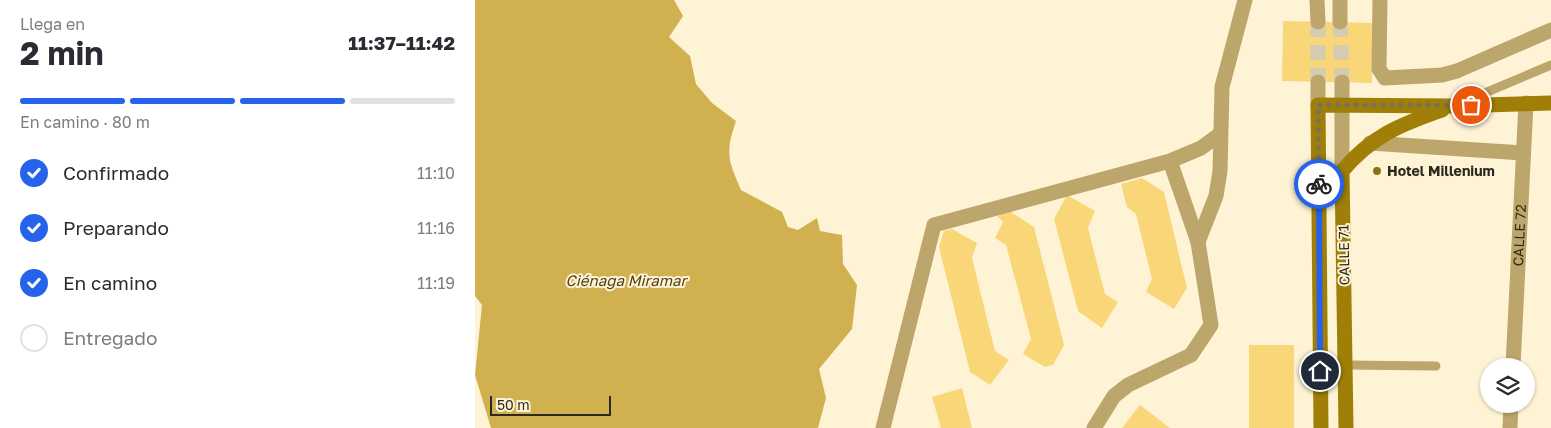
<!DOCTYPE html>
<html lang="es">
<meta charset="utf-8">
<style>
:root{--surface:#fff;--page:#f2f2f3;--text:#2b2b33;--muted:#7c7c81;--line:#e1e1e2;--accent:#2563eb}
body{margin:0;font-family:"Golos Text",sans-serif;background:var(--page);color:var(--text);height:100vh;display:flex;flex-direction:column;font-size:19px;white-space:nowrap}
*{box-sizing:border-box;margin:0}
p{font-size:16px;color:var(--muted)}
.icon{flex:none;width:28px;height:28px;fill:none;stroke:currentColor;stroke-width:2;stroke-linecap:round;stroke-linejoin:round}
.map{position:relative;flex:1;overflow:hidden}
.side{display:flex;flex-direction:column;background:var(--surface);width:475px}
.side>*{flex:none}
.tools{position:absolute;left:1005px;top:358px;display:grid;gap:10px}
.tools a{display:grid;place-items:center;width:55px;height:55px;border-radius:50%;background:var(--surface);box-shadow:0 1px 4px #0004;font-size:25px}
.scale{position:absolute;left:15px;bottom:12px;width:121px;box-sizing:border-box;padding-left:5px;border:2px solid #2e291e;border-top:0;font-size:14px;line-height:18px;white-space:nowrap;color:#2e291e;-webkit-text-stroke:4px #fef3d5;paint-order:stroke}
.pin{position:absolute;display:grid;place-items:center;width:42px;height:42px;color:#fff;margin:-21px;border:2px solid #fff;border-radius:50%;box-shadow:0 1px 5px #0007}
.courier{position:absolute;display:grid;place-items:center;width:50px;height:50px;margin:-25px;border:4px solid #2563eb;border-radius:50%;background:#fff;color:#222;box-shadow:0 1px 6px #0007}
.headline em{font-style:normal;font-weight:700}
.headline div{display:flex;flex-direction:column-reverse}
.headline{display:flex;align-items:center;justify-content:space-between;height:85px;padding:0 20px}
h1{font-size:32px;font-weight:700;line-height:38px}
.bar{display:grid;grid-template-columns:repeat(4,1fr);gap:8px 5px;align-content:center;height:60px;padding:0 20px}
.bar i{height:6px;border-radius:4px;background:var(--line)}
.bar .selected{background:var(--accent)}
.bar p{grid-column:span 4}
ol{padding:0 20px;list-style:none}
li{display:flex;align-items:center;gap:15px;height:55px}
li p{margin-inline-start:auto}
li .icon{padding:5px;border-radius:50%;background:var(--accent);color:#fff;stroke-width:4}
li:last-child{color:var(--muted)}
li i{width:28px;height:28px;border:2px solid var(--line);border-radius:50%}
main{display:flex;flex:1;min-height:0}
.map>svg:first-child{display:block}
</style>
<main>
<section class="side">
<div class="headline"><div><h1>2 min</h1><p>Llega en</p></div><em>11:37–11:42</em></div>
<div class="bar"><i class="selected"></i><i class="selected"></i><i class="selected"></i><i></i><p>En camino · 80 m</p></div>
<ol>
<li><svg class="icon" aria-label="check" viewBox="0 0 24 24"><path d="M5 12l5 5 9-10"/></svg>Confirmado<p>11:10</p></li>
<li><svg class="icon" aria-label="check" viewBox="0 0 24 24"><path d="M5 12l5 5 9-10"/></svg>Preparando<p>11:16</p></li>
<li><svg class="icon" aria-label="check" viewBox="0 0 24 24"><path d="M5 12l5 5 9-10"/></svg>En camino<p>11:19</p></li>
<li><i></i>Entregado</li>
</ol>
</section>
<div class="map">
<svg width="1076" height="428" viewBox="0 0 1076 428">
<rect width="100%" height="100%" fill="#fef3d5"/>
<path fill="#d1b050" d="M 0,0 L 199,0 L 208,16 L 194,37 L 215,56 L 221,84 L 237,103 L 261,121 C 250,154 253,159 266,190 L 307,212 L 313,227 L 323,230 L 342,218 L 345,231 L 367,235 L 368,264 L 382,285 L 377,329 L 344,369 L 351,398 L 343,428 L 16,428 L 0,375 L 7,305 L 0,296 Z"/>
<g fill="#f9d778">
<polygon points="808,21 898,23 897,83 807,81"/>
<polygon points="667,178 689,192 712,288 699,309 671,292 677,279 661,214 652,207 646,184"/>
<polygon points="592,195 620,211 613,228 630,294 643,302 627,328 603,311 579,219"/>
<polygon points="530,208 559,227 589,345 578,365 570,367 548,354 556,339 531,245 520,238 528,222 523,217"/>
<polygon points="477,229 502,243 497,258 520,351 534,360 515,385 495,372 464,247 469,231"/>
<rect x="774" y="345" width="45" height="83"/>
<polygon points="487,388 497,428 466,428 457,397"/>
<polygon points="665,405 695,428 647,428"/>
</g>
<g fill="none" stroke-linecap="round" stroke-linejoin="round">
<g stroke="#d4cbb0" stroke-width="15" stroke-dasharray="15 8" stroke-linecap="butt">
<polyline points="843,22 843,82"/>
<polyline points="865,22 867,82"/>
</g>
<g stroke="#bca66b" stroke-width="9">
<polyline points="986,103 1076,65"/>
<polyline points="870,365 961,366"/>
</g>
<g stroke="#bca66b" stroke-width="15">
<polyline points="842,0 843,22"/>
<polyline points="865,0 865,22"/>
<polyline points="905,0 904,69 910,78 967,75 982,71 1076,30"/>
<polyline points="867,82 867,171"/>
<polyline points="843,105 843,82"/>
<polyline points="895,143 1048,153"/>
<polyline points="723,242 741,196 745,171 747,87 770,0"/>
<path id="s1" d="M 1038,366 L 1051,103"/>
<polyline points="408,428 459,225 695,161 726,148 745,134"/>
<polyline points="619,428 639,396 653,385 716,355 736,325 723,242 695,161"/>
<polyline points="1035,428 1036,404"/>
</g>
<g stroke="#a07f08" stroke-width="15">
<polyline points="846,428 843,105 978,106 1076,103"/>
<path d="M 871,428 L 867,171 C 897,136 924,125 967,110"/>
</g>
</g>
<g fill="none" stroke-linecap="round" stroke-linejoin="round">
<polyline stroke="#77705e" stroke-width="5" stroke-dasharray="0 9" points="844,184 843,105 996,105"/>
<polyline stroke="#2563eb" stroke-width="6" points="844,184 845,371"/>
</g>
<circle fill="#8d7114" stroke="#fef3d5" stroke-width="2" cx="902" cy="171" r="5"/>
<g text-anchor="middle" stroke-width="4" stroke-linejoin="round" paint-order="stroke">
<g font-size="14" font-weight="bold" fill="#2e291e" stroke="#fef3d5" text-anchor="start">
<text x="912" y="176">Hotel Millenium</text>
</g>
<g font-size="14" fill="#2e291e" stroke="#fef3d5">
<text dy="5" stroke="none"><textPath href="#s1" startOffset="131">CALLE 72</textPath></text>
<text transform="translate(869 255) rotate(-91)" y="5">CALLE 71</text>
</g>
<g font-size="15" font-style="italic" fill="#4f4118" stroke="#fef3d5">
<text x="151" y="286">Ciénaga Miramar</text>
</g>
</g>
</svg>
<div class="tools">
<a><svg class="icon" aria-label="layers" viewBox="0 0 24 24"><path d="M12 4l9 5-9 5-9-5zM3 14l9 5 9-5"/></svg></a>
</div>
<div class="scale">50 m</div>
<div class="pin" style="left:996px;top:105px;background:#ea580c"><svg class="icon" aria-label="bag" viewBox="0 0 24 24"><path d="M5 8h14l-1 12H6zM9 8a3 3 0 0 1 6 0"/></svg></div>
<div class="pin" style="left:845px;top:371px;background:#1f2937"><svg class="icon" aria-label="home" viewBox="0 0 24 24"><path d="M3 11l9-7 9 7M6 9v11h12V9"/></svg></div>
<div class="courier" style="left:844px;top:184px"><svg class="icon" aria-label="bike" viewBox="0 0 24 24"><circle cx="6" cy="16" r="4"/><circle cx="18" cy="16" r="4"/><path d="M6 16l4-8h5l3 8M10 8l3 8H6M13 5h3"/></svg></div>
</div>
</main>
